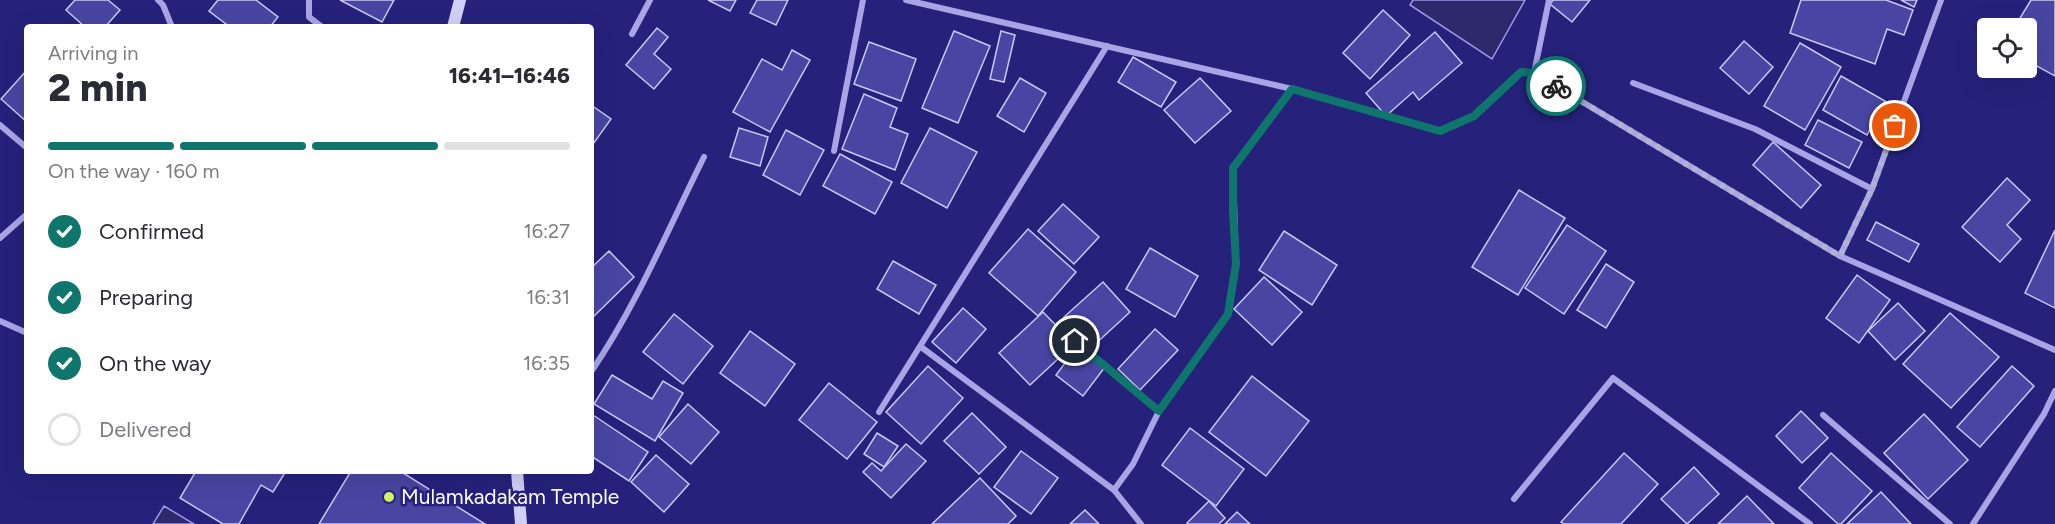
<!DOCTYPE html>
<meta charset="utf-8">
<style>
:root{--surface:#fff;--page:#f2f2f3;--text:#2b2b33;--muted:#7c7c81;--line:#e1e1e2;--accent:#0f766e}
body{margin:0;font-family:Figtree,sans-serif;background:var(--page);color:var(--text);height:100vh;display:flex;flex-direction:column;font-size:22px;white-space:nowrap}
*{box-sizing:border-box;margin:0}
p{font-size:20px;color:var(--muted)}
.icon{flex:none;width:33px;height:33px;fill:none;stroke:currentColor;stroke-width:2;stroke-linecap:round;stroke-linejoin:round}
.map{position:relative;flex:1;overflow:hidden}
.drawer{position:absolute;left:24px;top:24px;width:570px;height:450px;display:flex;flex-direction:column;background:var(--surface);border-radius:6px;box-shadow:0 6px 24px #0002}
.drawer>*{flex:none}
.buttons{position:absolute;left:1977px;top:18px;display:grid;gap:12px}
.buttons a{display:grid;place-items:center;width:60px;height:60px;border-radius:6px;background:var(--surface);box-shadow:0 6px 24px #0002;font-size:30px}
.pin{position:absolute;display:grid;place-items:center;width:51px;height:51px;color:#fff;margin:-26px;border:3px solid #fff;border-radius:50%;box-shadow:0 2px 6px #0007}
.courier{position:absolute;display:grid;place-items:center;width:60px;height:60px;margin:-30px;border:4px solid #0f766e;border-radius:50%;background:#fff;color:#222;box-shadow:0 2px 8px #0007}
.headline em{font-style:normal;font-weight:800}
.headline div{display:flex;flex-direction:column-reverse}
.headline{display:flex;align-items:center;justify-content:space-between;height:102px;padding:0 24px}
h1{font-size:39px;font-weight:800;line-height:45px}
.bar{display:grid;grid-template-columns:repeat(4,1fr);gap:9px 6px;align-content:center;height:72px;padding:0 24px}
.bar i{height:8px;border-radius:4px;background:var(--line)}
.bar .current{background:var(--accent)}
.bar p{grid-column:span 4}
ol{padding:0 24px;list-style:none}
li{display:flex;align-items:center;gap:18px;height:66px}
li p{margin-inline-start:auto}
li .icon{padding:6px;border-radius:50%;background:var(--accent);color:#fff;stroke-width:4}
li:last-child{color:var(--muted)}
li i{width:33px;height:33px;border:3px solid var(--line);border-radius:50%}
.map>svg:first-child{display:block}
</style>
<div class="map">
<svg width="2055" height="524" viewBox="0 0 2055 524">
<rect width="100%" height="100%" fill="#26227c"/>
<g fill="#2d296d" stroke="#9a99e7" stroke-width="1.5">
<polygon points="1413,0 1525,0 1492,59 1410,5"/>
<polygon points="164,506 194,524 153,524"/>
</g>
<g fill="#4946a3" stroke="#c9c8f4" stroke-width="1.5">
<polygon points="75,0 108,0 120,10 105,27 85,27 66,10"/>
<polygon points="218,0 256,0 278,17 270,27 230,27 209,11"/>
<polygon points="340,0 394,0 382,22"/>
<polygon points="708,0 736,0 730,11"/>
<polygon points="757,0 788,0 776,25 750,13"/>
<polygon points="1553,0 1590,0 1572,22 1550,4"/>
<polygon points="1801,0 1886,0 1913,10 1904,35 1887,29 1875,64 1790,33"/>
<polygon points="1901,0 1917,0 1914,7"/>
<polygon points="2031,0 2055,0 2055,76 2026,60 2026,28 2014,28"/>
<polygon points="1383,10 1410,35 1370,79 1343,53"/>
<polygon points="657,28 668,37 654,54 671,69 654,89 626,65"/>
<polygon points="954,31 990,46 958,123 922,108"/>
<polygon points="1001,31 1015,35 1004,82 990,79"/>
<polygon points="1435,32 1462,63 1419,100 1413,92 1386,116 1366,93"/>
<polygon points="1744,41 1773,67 1749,94 1720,68"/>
<polygon points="869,42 916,59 901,101 854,84"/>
<polygon points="1800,43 1841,67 1805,130 1764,106"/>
<polygon points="792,50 810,60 770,132 733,112 762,59 782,70"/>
<polygon points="1133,57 1176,82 1161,107 1118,82"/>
<polygon points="27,70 27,122 1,99"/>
<polygon points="1841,76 1885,101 1867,135 1823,110"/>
<polygon points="1020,78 1046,93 1024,132 997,116"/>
<polygon points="1200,78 1231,111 1195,143 1164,110"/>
<polygon points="864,94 897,108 890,127 908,134 895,170 842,149"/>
<polygon points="591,105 611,119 591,147"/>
<polygon points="1818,120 1862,142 1849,168 1805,145"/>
<polygon points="739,128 768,137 760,166 730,157"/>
<polygon points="930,128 977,152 947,208 901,183"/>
<polygon points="786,130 824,150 800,195 763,175"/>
<polygon points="1773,142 1821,185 1801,208 1753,165"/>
<polygon points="840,154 892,182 875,214 823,186"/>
<polygon points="2007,178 2030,200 2007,225 2021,239 2000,262 1962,227"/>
<polygon points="1519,190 1565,218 1518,295 1472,267"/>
<polygon points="1063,204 1099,237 1074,264 1038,231"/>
<polygon points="1876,222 1919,244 1909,262 1867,240"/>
<polygon points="1567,225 1606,251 1564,314 1525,288"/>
<polygon points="1028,229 1076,272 1038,316 989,273"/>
<polygon points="2055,230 2055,308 2025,293"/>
<polygon points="1284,231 1337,265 1312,305 1259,270"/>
<polygon points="1150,248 1198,276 1175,317 1126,289"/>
<polygon points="609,251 634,277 591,319 591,268"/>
<polygon points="893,261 936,285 919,314 877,289"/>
<polygon points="1606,264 1634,282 1606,328 1577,310"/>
<polygon points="1857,275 1890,300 1859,343 1826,318"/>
<polygon points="1264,277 1302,312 1272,345 1234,309"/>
<polygon points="1103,282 1130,312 1091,348 1064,317"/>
<polygon points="1898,303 1925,331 1895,360 1868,331"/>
<polygon points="963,308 986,329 956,363 932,342"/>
<polygon points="1043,312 1074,344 1030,385 999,353"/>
<polygon points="1950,313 1999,357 1951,408 1903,364"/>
<polygon points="674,314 713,346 683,384 643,352"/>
<polygon points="1155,329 1178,350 1140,390 1118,369"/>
<polygon points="750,331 795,364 765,406 720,373"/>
<polygon points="1077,347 1105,367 1083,396 1056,375"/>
<polygon points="928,366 963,398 921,444 886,412"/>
<polygon points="2012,366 2034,386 1980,447 1957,427"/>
<polygon points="612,375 652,399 663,381 683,393 655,441 594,404"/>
<polygon points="1252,376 1309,421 1266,476 1209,432"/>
<polygon points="829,383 877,422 847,459 799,420"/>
<polygon points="688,404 719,432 691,464 659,437"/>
<polygon points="1801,411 1828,438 1802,463 1776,436"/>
<polygon points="972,413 1006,447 979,474 944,441"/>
<polygon points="1924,414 1968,460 1928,499 1884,453"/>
<polygon points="593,415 648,452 629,481 591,456 591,419"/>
<polygon points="1190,428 1244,469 1216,506 1162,465"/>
<polygon points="877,433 898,446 884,467 864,454"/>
<polygon points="906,444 926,461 891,498 863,472 872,463 881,471"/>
<polygon points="1021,451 1058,478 1031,514 994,487"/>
<polygon points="1624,453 1658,484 1621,524 1564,524 1561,522"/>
<polygon points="1831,453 1872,491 1841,524 1838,524 1799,488"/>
<polygon points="656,455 689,484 664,512 631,482"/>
<polygon points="1694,467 1719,494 1687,524 1661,499"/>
<polygon points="196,471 286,471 273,492 261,485 239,524 223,524 180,498"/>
<polygon points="351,471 400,471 485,524 319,524"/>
<polygon points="980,478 1016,516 1008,524 932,524"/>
<polygon points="1881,492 1911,524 1847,524"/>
<polygon points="1747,496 1774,524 1718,524"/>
<polygon points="1209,501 1225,518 1219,524 1188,524 1187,523"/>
<polygon points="1085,510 1099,524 1070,524"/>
<polygon points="1237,512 1250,524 1225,524"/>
</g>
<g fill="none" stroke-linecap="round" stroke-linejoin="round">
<g stroke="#a7a5e6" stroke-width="6">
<polyline points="158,0 163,5 172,27"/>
<polyline points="309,0 309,17 322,27"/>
<polyline points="906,0 1292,89 1440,131 1474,116 1521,72 1534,73 1840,256 2055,350"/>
<polyline points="632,34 650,0"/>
<polyline points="1534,73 1549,0"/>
<polyline points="1633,83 1755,129 1872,189"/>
<polyline points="0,125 27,148"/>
<polyline points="834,151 863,0"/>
<polyline points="0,238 27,214"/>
<polyline points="1840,256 1872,189 1941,0"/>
<polyline points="0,321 27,333"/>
<polyline points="1058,326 1159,411"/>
<polyline points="921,347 1114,490"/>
<path d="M 591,372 C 637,305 668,229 704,157"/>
<polyline points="879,412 1107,46"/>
<polyline points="1823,415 1950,524"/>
<polyline points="1514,499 1613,378 1810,524"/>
<polyline points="1141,524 1114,490 1133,464 1159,411 1228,314 1236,264 1233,168 1292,89"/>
<polyline points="1973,524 2044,414 2055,391"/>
</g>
<g stroke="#d1cff5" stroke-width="12">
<polyline points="453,27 460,0"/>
<polyline points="517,471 521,524"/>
</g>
</g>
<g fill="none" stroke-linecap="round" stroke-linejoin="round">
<polyline stroke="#b3b2d1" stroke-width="6" stroke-dasharray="0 10.8" points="1556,86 1840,256 1872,189 1895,126"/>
<polyline stroke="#0f766e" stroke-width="8" points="1075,341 1159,411 1228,314 1236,264 1233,210 1233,168 1292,89 1440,131 1474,116 1521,72 1534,73 1556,86"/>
</g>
<circle fill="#d7f167" stroke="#26227c" stroke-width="2" cx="389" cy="497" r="6"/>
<g text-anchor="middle" stroke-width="5" stroke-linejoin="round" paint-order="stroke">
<g font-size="21" fill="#fff" stroke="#26227c" text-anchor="start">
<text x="401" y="504">Mulamkadakam Temple</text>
</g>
</g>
</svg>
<div class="buttons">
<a><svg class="icon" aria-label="locate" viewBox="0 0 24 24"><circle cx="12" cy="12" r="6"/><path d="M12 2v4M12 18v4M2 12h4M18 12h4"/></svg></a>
</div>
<div class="pin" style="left:1895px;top:126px;background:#ea580c"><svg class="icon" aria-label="bag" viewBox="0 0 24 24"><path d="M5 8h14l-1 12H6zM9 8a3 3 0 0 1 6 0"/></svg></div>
<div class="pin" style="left:1075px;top:341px;background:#1f2937"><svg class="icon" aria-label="home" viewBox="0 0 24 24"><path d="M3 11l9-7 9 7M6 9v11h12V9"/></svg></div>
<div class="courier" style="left:1556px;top:86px"><svg class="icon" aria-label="bike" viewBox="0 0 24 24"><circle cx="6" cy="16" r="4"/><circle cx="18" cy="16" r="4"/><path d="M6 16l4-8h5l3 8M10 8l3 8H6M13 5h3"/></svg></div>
<section class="drawer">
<div class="headline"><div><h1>2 min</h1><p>Arriving in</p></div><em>16:41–16:46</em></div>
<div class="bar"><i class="current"></i><i class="current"></i><i class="current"></i><i></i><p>On the way · 160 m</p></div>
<ol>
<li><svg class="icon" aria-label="check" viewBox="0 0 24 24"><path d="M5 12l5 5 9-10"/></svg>Confirmed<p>16:27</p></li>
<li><svg class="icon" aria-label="check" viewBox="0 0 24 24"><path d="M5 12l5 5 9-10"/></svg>Preparing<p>16:31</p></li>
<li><svg class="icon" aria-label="check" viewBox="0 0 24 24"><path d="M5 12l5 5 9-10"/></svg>On the way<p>16:35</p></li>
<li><i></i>Delivered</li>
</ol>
</section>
</div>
